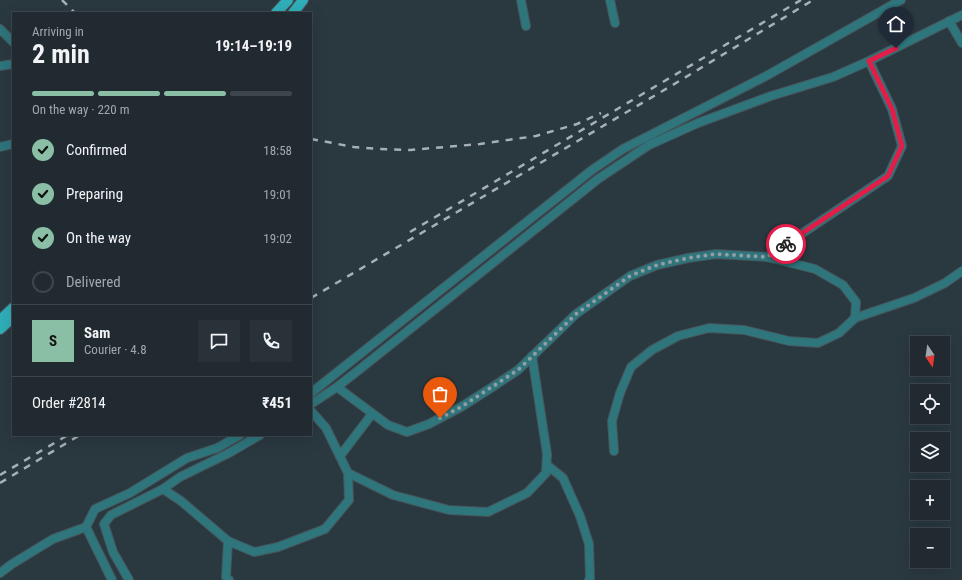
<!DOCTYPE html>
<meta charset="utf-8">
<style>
:root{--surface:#202a30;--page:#283238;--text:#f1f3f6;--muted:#a2a7ab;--line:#3d464c;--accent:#8abfa5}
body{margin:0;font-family:"Roboto Condensed",sans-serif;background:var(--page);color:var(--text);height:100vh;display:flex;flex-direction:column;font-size:15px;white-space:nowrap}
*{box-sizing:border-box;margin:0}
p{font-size:13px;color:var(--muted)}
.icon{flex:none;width:22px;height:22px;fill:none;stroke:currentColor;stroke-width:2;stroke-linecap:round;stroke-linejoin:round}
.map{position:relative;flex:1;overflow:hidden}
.panel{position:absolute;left:12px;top:12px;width:300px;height:424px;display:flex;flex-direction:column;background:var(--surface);border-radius:0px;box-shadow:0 4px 16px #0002,0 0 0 1px var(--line)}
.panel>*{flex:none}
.needle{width:26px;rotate:167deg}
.buttons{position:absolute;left:910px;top:336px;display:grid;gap:8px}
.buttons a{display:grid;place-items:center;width:40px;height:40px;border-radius:0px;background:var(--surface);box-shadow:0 4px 16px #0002,0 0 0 1px var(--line);font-size:20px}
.pin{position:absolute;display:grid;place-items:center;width:34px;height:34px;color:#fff;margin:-41px -17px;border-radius:50% 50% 50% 0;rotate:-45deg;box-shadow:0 0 4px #0007}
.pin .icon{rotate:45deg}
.courier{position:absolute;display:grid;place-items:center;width:40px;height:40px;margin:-20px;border:3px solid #e11d48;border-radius:50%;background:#fff;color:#222;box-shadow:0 1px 5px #0007}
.overview em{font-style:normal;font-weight:700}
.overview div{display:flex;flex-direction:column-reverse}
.overview{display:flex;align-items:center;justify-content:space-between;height:68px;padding:0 20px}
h1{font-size:26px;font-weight:700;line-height:30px}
.bar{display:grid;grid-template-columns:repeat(4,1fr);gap:6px 4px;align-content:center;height:48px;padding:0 20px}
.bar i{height:5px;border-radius:3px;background:var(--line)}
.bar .on{background:var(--accent)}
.bar p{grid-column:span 4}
.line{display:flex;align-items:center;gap:10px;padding:0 20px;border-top:1px solid var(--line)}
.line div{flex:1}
.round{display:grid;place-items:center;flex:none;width:42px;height:42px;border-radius:0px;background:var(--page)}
ol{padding:0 20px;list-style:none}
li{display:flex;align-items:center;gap:12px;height:44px}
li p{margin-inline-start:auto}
li .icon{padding:4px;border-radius:50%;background:var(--accent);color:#111;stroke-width:4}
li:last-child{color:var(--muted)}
li i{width:22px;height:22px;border:2px solid var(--line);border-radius:50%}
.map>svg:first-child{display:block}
</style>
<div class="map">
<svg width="962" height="580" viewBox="0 0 962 580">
<rect width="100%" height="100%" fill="#2a3840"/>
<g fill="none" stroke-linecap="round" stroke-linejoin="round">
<defs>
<g id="street">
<polyline points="521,0 526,26"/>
<polyline points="610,0 615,23"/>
<polyline points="949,21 962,43"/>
<polyline points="0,29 13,42"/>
<polyline points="0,66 13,64"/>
<polyline points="0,147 13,144"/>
<polyline points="767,257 888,176 902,146 892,109 869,61"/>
<polyline points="855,318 914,298 945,283 962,271"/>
<polyline points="337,387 388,425 407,432 429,424 461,407 491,388 518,370 576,314 630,276 657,265 688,258 716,254 767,257 815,269 843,285 856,302 855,318 839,333 818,343 789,341 744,330 709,328 678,336 652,350 631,367 620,393 612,421 614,451"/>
<polyline points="311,393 592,170 623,149 768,75 901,0"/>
<polyline points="311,404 337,387 360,369 598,179 649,145 698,123 771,96 833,77 869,61 962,15"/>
<polyline points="340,456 372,414"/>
<polyline points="547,465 563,478 580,516 589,544 590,578 589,580"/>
<polyline points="348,473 393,495 449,510 488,512 527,493 546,473 547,454 532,356"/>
<polyline points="163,489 181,501 228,541 254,552 278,547 325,529 349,500 348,473 326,428 311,411"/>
<polyline points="86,527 112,580"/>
<polyline points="228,541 226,577 229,580"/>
<polyline points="0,573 12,564 53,539 86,527 95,509 130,493 187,458 217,448 240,435"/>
<polyline points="129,580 113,552 104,524 111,515 163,489 180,477 229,453 260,435"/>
</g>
<g id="primary">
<polyline points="276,13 288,0"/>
<polyline points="293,13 303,0"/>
<polyline points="1,319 13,308"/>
<polyline points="0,329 13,317"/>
</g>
</defs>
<use href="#street" stroke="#47545b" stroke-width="10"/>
<use href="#primary" stroke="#47545b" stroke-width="12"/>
<use href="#street" stroke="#2e757c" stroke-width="8"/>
<use href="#primary" stroke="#30aeb9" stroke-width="10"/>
<g stroke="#a7b0b6" stroke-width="2.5" stroke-dasharray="7 7" stroke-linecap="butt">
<polyline points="62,0 75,13"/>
<polyline points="311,139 354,147 379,149 410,150 480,144 536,136 577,124 601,113"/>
<polyline points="410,232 801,0"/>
<polyline points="311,298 671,86 813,0"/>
<polyline points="0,475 68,435"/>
<polyline points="0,483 80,435"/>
</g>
</g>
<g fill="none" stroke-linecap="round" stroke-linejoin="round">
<polyline stroke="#939da3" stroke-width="4" stroke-dasharray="0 7.2" points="440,418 461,407 518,370 576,314 630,276 657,265 688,258 716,254 767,257 786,244"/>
<polyline stroke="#e11d48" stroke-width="5" points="786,244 888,176 902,146 892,109 869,61 896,48"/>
</g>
</svg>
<div class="buttons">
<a><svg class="needle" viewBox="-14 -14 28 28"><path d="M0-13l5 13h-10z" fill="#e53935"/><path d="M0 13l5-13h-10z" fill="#a2a7ab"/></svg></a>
<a><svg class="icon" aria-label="locate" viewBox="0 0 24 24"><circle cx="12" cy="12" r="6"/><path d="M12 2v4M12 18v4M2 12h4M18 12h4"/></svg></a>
<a><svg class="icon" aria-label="layers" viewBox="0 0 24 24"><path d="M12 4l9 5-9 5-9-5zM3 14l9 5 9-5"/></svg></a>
<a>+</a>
<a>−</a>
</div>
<div class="pin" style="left:440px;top:418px;background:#ea580c"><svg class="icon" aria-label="bag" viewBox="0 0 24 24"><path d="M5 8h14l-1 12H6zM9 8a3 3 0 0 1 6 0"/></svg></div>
<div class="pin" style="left:896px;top:48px;background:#1f2937"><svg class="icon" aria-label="home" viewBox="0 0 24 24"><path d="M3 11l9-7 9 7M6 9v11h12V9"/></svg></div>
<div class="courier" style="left:786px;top:244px"><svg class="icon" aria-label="bike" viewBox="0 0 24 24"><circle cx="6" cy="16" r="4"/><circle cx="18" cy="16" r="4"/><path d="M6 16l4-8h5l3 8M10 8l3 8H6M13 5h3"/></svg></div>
<section class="panel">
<div class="overview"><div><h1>2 min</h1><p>Arriving in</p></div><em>19:14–19:19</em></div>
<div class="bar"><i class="on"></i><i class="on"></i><i class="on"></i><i></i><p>On the way · 220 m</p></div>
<ol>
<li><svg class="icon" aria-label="check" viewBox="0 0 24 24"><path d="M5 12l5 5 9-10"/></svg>Confirmed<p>18:58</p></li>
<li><svg class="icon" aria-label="check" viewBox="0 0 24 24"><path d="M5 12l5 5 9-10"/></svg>Preparing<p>19:01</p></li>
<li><svg class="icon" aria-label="check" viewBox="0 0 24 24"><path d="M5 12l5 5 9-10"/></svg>On the way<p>19:02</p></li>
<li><i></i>Delivered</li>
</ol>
<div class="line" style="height:72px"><b class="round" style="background:var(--accent);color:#111">S</b><div><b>Sam</b><p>Courier · 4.8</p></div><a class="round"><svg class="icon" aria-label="chat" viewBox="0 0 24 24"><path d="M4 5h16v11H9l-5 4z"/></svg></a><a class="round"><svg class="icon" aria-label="phone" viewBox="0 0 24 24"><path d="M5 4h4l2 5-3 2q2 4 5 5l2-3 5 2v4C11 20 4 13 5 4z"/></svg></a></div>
<div class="line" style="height:52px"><div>Order #2814</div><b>₹451</b></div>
</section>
</div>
